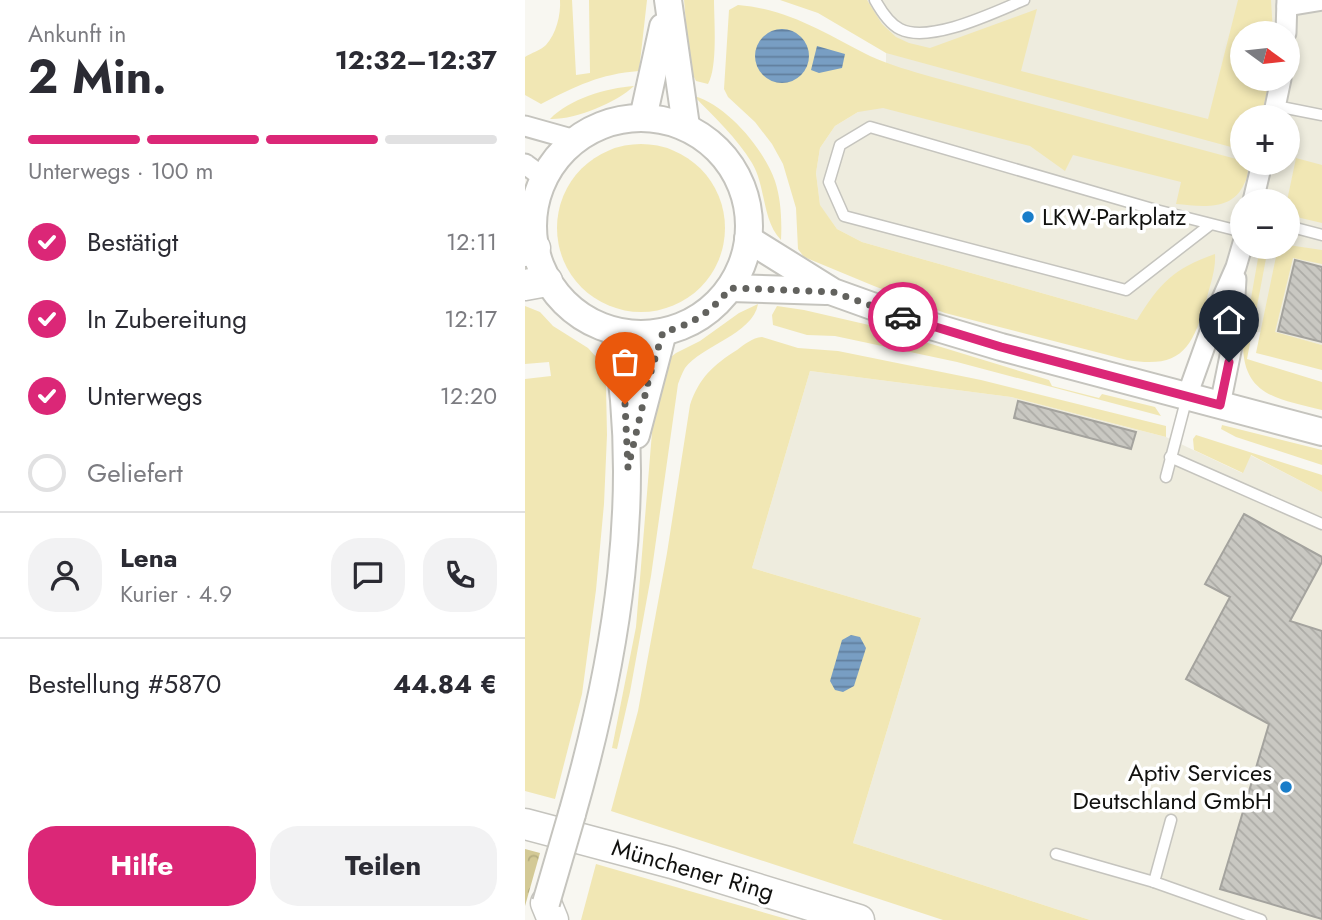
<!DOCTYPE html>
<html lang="de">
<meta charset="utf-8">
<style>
:root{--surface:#fff;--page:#f2f2f3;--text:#2b2b33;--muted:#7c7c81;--line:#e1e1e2;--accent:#db2777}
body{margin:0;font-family:Jost,sans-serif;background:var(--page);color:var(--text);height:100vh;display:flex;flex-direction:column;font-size:26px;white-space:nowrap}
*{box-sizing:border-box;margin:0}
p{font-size:23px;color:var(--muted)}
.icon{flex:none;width:38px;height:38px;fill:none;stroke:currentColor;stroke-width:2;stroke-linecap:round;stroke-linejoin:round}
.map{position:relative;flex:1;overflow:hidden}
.sheet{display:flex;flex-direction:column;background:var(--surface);width:525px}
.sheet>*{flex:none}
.needle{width:46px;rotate:105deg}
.tools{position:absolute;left:705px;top:21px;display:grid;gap:14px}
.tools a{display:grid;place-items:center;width:70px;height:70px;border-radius:50%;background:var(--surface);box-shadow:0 4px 10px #0003;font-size:35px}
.pin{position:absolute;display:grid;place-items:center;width:60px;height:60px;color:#fff;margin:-72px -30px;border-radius:50% 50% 50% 0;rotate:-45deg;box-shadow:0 0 7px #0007}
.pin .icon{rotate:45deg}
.courier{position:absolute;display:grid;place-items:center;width:70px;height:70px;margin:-35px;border:5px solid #db2777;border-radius:50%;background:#fff;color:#222;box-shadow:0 2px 9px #0007}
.summary em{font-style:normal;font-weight:700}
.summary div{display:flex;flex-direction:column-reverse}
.summary{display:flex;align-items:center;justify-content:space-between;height:119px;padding:0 28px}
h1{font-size:46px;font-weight:700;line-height:52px}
.bar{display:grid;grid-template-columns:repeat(4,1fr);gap:10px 7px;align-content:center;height:84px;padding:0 28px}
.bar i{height:9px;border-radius:5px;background:var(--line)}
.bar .selected{background:var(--accent)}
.bar p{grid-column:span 4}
.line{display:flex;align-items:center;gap:18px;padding:0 28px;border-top:2px solid var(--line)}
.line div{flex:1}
.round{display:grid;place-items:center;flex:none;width:74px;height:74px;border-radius:28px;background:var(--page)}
ol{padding:0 28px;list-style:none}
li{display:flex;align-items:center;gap:21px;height:77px}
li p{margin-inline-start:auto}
li .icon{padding:7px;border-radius:50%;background:var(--accent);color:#fff;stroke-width:4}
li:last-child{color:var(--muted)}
li i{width:38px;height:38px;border:4px solid var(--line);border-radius:50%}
.button{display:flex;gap:14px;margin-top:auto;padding:14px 28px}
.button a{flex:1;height:80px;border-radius:28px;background:var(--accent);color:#fff;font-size:28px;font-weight:700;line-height:80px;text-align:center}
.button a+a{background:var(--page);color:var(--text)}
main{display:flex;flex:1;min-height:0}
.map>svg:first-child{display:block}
</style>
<main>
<section class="sheet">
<div class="summary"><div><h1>2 Min.</h1><p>Ankunft in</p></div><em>12:32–12:37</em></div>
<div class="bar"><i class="selected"></i><i class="selected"></i><i class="selected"></i><i></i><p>Unterwegs · 100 m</p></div>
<ol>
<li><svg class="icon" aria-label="check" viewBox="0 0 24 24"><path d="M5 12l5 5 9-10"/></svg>Bestätigt<p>12:11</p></li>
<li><svg class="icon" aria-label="check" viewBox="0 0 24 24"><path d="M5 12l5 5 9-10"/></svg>In Zubereitung<p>12:17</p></li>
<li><svg class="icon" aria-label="check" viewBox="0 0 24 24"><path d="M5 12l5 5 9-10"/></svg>Unterwegs<p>12:20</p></li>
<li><i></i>Geliefert</li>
</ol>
<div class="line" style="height:126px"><a class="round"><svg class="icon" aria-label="person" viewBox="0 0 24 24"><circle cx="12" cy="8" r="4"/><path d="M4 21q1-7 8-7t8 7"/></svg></a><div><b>Lena</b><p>Kurier · 4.9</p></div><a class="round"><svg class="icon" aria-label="chat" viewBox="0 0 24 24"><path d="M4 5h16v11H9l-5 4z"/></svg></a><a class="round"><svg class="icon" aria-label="phone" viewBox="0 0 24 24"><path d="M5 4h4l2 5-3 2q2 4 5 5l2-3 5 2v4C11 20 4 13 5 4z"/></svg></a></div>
<div class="line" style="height:91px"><div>Bestellung #5870</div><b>44.84 €</b></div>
<div class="button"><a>Hilfe</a><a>Teilen</a></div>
</section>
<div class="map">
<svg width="797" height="920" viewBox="0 0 797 920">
<defs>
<pattern id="forest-crowns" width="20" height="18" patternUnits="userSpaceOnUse" patternTransform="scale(1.75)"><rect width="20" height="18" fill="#d3c995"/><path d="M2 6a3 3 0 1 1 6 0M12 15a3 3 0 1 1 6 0" fill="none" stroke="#b4ac7f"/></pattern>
<pattern id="water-rules" width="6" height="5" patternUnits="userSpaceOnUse" patternTransform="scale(1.75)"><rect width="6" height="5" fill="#789ec3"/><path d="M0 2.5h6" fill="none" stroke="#617f9d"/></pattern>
<pattern id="building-back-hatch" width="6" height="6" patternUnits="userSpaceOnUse" patternTransform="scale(1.75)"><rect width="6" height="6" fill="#c9c8c2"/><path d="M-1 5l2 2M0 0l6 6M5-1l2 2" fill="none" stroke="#acaba6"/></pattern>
</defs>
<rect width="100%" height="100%" fill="#f8f7f1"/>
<g fill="#eeecde" fill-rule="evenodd">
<path d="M 333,0 L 797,0 L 797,345 L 750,333 L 663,328 L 612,320 L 337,242 L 312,229 L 295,206 L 291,173 L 295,148 L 310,126 L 333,112 L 361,63 L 361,45 ZM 718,33 L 763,33 L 763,79 L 718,79 ZM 718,117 L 763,117 L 763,163 L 718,163 ZM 718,201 L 763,201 L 763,247 L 718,247 Z"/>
<polygon points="285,371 486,397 641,437 717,473 725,455 797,492 797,920 565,920 328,843 396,618 227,568"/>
</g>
<g fill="#f1e7b4">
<path d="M 35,0 L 47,0 L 51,75 L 65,73 L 64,0 L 122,0 L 114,71 C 75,74 51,86 16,104 L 0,95 L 0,57 C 6,53 16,50 21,45 C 31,34 36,15 35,0 Z"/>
<path d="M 159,0 L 189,0 C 189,20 193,67 183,84 L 171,81 L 165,69 Z"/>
<polygon points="255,0 342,0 357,24 371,37 384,43 405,48 512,9 496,71 683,119 713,0 746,0 748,33 718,33 718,79 745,79 736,117 718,117 717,150 361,53 293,13"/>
<path d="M 213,5 C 264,9 301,34 345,56 C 365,65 386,71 407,77 L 715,160 L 721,163 C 724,171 723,177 719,184 C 707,212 675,206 651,204 L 656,182 L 548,155 L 540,171 L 505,146 L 358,108 L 333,112 L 310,126 L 295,148 L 291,173 L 295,205 L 312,229 L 337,242 L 612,320 C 634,284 649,268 690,254 C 691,270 685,285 681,301 C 667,349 656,369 602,360 L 420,313 L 349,286 L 279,257 L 273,249 L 271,208 L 258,164 L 247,144 L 230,122 L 203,97 L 199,89 L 204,10 Z"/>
<path d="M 109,86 C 91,103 49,120 25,119 C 44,99 81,88 109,86 Z"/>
<path d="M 169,96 C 202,105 239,149 250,181 C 256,199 257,221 256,240 C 237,221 241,186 227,163 C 212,138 189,117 169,96 Z"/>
<circle cx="116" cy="228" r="84"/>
<polygon points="771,158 797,165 797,223 763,215 762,201"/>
<polygon points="763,245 797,250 797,264 768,258 750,332 797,345 797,370 731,353 753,247"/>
<path d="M 735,247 L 743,248 L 722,359 L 797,382 L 797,410 C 755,399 718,397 718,344 Z"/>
<path d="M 233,304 C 228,334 176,346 160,368 C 157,373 155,379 153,384 L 126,576 L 105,692 L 92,749 L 87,748 L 111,627 L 129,408 L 140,362 L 151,353 L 175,341 L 214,313 Z"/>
<polygon points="0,306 15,312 28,326 63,348 74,360 81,386 82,435 79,504 71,590 57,694 30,799 0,791 0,379 26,376 24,362 0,364"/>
<polygon points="252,306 279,310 344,325 524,380 527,386 574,398 577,394 630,407 636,416 432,362 310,336 282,335 248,325 247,315"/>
<path d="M 237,337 L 273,348 L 313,351 L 456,380 L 641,426 L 641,437 L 486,397 L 285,371 L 227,568 L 396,618 L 328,843 L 565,920 L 418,920 L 86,811 L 113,711 L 142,553 L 165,405 C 174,378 188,365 212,350 C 220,344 227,338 237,337 Z"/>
<polygon points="697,425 797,450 797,465 711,437 696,429"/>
<polygon points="671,435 797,475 797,492 726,455 718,473 669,450 668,439"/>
<polygon points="71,864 265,920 56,920"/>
</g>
<polygon fill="url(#forest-crowns)" points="0,849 15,853 0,906"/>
<g fill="url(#water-rules)">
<circle cx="257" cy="56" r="27"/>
<polygon points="292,46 320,54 317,68 294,73 286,70"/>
<polygon points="326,635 335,637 341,648 329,686 318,692 310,690 305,681 317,640"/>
</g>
<g fill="url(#building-back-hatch)" stroke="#a4a39e" stroke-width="2">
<polygon points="770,260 797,267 797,342 753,331"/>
<polygon points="493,401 611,432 606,449 489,418"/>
<polygon points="719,514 797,557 797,562 765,621 797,631 797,919 695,889 744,724 661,679 705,597 680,584"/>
</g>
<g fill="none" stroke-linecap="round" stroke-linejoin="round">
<defs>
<g id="service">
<path d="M 350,0 C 355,9 365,24 375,29 C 405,44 470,12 499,0"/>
<polyline points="751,106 797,115"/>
<polyline points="686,224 601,290 319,216 304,182 315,145 345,127 631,210 718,232"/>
<polyline points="763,226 797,235"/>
<polyline points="645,457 797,524"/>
<polyline points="641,477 662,397"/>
<polyline points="646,820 629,882 736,920"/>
<polyline points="531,854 629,882"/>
</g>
<g id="minor">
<polyline points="762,6 797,0"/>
<polyline points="761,33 762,0"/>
<polyline points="748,117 756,79"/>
<polyline points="0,126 50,140"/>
<polyline points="0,164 19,178"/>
<polyline points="728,201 737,163"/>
<polyline points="662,396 696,301 711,267 718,243"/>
<polyline points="695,405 707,346 711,279"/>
</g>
<g id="secondary">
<polyline points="143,0 161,126"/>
<circle cx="116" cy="226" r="108"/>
<polyline points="118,118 138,27"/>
<polyline points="223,239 308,292 386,320 476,347 797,432"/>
<polyline points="205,288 301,291"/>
<polyline points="111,435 138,332"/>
<path d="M 47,814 C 92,657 119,493 90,332"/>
</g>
<g id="primary">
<polyline points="0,251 10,248"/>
<polyline points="0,285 22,281"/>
<polyline points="0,824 147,863 334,920"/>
<polyline points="21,903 28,920"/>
</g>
</defs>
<use href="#service" stroke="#c5c4be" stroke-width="13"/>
<use href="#minor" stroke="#c5c4be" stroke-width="23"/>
<use href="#secondary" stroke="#c5c4be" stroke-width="30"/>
<use href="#primary" stroke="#c5c4be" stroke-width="33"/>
<use href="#service" stroke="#fff" stroke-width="10"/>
<use href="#minor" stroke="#fff" stroke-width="19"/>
<use href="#secondary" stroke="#fff" stroke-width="26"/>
<use href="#primary" stroke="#fff" stroke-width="30"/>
<defs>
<polyline id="secondary-bridge" points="21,903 47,814"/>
</defs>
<use href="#secondary-bridge" stroke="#c5c4be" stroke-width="30" stroke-linecap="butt"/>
<use href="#secondary-bridge" stroke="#fff" stroke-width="26"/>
</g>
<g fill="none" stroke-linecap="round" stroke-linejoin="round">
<path stroke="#62625e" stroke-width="7" stroke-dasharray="0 12.6" d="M 100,404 L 103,468 L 124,378 L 138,332 C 165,326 188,311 205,288 L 308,292 L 378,317"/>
<polyline stroke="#db2777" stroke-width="9" points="378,317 476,347 695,405 704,362"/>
</g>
<g fill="#197dc9" stroke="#fff" stroke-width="2.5">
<circle cx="503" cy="217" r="7"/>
<circle cx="761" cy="787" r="7"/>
</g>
<g text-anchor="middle" stroke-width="7" stroke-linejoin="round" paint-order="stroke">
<g font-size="24" fill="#11110f" stroke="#fff" text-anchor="start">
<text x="517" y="225">LKW-Parkplatz</text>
<text x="747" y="781" text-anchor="end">Aptiv Services<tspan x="747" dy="28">Deutschland GmbH</tspan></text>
</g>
<g font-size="24" fill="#11110f" stroke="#fff">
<text transform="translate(168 870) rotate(16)" y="8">Münchener Ring</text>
</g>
</g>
</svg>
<div class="tools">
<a><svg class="needle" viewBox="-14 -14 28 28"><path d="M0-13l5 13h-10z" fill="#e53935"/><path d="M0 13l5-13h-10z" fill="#7c7c81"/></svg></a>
<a>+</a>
<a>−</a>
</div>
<div class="pin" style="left:100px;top:404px;background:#ea580c"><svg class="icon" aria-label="bag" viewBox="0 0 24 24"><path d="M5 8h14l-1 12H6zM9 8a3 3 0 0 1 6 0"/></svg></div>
<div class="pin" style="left:704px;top:362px;background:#1f2937"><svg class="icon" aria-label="home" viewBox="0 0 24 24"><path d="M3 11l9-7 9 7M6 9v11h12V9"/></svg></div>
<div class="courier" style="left:378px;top:317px"><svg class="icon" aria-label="car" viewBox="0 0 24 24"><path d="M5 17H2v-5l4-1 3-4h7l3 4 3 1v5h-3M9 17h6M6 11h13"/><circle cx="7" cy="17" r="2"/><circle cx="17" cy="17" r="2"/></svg></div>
</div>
</main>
